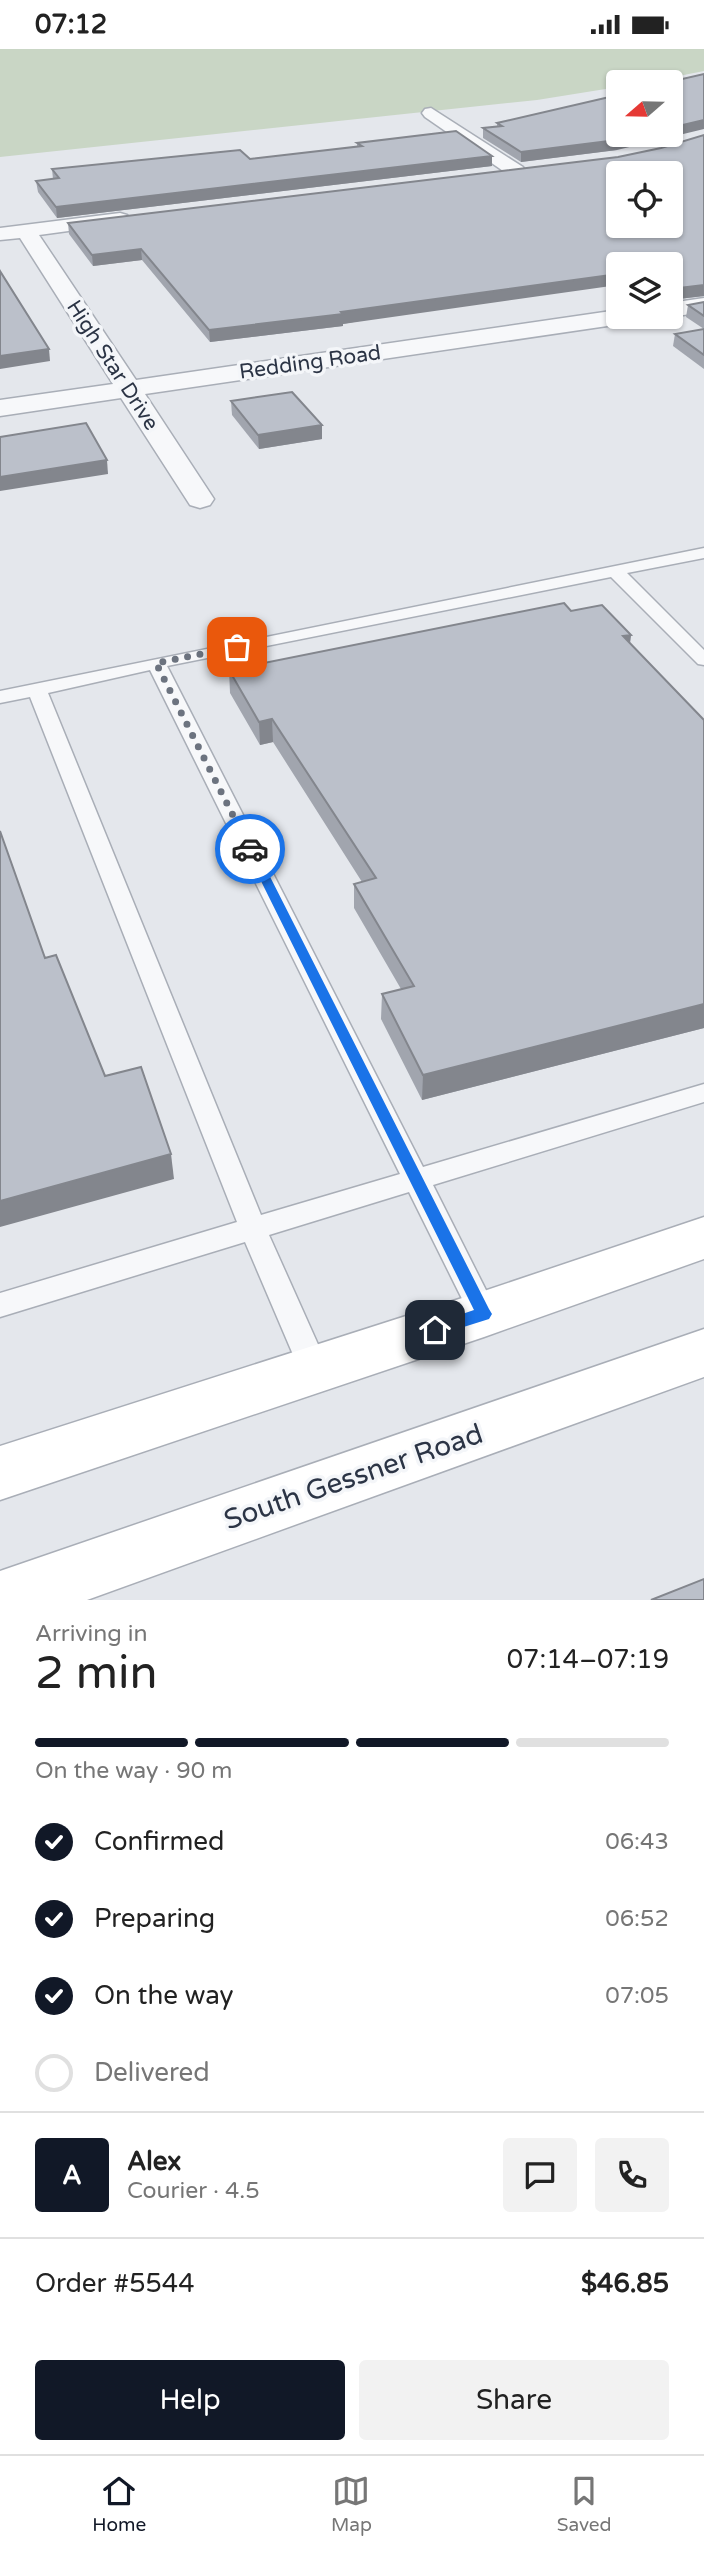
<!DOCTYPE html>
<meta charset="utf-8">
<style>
:root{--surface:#fff;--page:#f2f2f2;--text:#222;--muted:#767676;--line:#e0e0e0;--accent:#111827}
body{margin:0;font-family:"Varela Round",sans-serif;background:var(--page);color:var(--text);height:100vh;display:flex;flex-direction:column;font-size:26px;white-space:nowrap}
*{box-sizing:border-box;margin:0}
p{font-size:23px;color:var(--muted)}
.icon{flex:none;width:38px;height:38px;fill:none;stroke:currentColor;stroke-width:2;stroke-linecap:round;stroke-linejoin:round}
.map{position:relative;height:1551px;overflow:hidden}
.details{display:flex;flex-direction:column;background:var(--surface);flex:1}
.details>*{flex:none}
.needle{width:46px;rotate:250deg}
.tools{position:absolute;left:606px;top:21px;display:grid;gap:14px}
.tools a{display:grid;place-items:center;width:77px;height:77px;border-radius:7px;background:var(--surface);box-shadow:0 2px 5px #0004;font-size:35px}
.pin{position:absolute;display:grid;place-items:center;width:60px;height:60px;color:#fff;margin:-30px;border-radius:14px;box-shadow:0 4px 10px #0006}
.courier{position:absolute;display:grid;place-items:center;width:70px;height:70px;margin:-35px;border:5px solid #1a73e8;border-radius:50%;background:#fff;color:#222;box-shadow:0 2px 9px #0007}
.head em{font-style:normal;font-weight:600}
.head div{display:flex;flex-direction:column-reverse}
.head{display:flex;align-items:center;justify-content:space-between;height:119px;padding:0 35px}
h1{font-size:46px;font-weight:600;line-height:52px}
.bar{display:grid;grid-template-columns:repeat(4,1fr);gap:10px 7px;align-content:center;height:84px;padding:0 35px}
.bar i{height:9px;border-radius:5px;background:var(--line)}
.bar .active{background:var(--accent)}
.bar p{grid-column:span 4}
.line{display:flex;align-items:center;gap:18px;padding:0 35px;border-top:2px solid var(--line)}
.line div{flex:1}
.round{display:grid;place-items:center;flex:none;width:74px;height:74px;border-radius:7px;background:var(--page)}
ol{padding:0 35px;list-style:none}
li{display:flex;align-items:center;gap:21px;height:77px}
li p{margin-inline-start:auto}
li .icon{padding:7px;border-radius:50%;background:var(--accent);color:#fff;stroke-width:4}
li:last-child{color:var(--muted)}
li i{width:38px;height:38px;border:4px solid var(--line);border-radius:50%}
.action{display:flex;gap:14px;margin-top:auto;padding:14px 35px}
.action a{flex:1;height:80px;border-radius:7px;background:var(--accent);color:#fff;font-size:28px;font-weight:600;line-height:80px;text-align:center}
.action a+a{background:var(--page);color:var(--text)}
.status{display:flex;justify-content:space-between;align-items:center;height:49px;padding:0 35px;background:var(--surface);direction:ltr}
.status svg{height:19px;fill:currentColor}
.tab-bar{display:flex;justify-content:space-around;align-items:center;height:98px;border-top:2px solid var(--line);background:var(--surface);font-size:19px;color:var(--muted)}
.tab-bar a{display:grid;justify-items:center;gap:4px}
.tab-bar .active{color:var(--accent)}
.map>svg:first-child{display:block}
</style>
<div class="status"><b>07:12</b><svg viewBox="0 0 49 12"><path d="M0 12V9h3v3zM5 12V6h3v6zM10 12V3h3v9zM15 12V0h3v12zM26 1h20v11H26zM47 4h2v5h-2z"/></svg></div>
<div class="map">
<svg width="704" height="1551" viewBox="0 0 704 1551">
<rect width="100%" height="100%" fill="#e4e7ec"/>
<polygon fill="#c9d6c5" points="0,0 704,0 704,22 648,33 618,33 618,38 537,51 0,108"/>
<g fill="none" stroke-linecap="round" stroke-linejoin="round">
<defs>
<path id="lane" d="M 704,499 L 704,509 L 627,524 L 704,601 L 704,616 L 698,615 L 611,528 L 167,617 L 423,1118 L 704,1035 L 704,1053 L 433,1136 L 498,1265 L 494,1274 L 484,1277 L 474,1274 L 409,1143 L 269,1186 L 329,1320 L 325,1329 L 314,1333 L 303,1329 L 245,1193 L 0,1268 L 0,1244 L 237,1173 L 30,648 L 0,654 L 0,642 ZM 150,621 L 400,1125 L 261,1166 L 48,644 Z"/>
<g id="street">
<polygon points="431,59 523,118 525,122 523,126 509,126 425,68 422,64 425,60"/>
<polygon points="120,164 127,166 130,170 127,174 39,186 136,331 618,261 618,268 633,268 629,273 621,275 145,345 214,450 210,456 200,459 190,456 121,349 0,367 0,351 113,335 20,189 0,191 0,179"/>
<polygon points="704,249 704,263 670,268 669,268 670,254"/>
</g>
<g id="secondary">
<polygon points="704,1168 704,1210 484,1288 0,1451 0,1397 484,1242"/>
<polygon points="704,1280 704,1328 87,1551 0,1551 0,1522 3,1521"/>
</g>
</defs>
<use href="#lane" stroke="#a9aeb7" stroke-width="3"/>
<use href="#street" stroke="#a9aeb7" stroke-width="3"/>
<use href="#secondary" stroke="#a9aeb7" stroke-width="3"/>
<use href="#lane" fill="#f7f8fa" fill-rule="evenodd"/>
<use href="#street" fill="#f7f8fa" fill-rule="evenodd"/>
<use href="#secondary" fill="#fff" fill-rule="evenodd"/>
</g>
<g fill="#a1a5ae">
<polygon points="497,74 617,101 521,113 483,89 483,79 497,78"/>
<polygon points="704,86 704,247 670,251 670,215 343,275 343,277 210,293 142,211 93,217 69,185 68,174 618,108 661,99"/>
<polygon points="357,94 492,107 492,117 57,169 38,143 36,132 53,130 52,120 250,110 357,98"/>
<polygon points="704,253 704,280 686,268 688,256"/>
<polygon points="704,280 704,320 673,297 675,285"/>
<polygon points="231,352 322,390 259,400 232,366"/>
<polygon points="571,562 631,586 630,594 704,671 704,979 422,1051 381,970 382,945 401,940 354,859 354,835 362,833 273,693 260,696 230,644 229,621"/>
</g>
<g fill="#83868d">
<polygon points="704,71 704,80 617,101 521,113 521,103 641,86 670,86 670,79"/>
<polygon points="492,107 492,117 57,169 56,158"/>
<polygon points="141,200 142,211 93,217 92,206"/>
<polygon points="618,225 618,236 343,275 343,277 210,293 209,281"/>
<polygon points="704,236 704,247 670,251 671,240"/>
<polygon points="49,300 50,312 0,320 0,307"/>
<polygon points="322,376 322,390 259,400 258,386"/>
<polygon points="107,411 108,425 0,442 0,428"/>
<polygon points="631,586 628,608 623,587"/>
<polygon points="272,670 273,693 260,696 259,673"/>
<polygon points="704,955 704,979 422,1051 423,1026"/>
<polygon points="171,1105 174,1130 0,1178 0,1152"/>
</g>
<g fill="#bbc0ca" stroke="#83868d" stroke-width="2" fill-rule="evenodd">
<polygon points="704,25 704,71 670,79 669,33"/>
<polygon points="618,46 618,86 641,86 617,91 521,103 483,79 502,77 497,74"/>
<polygon points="456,82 492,107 56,158 36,132 59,129 52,120 240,101 250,110 362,97 357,94"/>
<path d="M 704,86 L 704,236 L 671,240 L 670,241 L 670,215 L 618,215 L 618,225 L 341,263 L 343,265 L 209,281 L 141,200 L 92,206 L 68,174 L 618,108 L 661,99 ZM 618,124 L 670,124 L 670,177 L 618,177 Z"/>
<polygon points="0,222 49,300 0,307"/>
<polygon points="704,253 704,267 688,256"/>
<polygon points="704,280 704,306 675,285"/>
<polygon points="292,343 322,376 258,386 231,352"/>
<polygon points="86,374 107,411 0,428 0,388"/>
<polygon points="564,554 571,562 602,556 631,586 623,587 704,671 704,955 423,1026 382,945 414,937 354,835 376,829 272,670 259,673 229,621"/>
<polygon points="0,782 45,909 56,906 105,1027 141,1018 171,1105 0,1152"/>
<polygon points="704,1530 704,1551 651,1551"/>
</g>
<polygon fill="#1a73e8" points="250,796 256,800 489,1260 492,1265 489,1270 435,1287 430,1285 427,1281 430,1276 474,1261 245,800"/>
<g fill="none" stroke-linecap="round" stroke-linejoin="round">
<polyline stroke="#6c737f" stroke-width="7" stroke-dasharray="0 12.6" points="237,598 156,614 250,800"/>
</g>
<g text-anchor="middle" stroke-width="7" stroke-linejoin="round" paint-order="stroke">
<g font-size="21" fill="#2b3445" stroke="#f4f6f9">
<text transform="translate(310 313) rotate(-8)" y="7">Redding Road</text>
<text transform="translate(113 316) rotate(57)" y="7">High Star Drive</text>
</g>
<g font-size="28" fill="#2b3445" stroke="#f4f6f9">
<text transform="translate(353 1427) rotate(-19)" y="10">South Gessner Road</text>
</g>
</g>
</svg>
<div class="tools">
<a><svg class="needle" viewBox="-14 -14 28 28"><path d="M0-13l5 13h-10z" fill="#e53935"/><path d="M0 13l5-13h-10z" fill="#767676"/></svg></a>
<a><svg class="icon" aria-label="locate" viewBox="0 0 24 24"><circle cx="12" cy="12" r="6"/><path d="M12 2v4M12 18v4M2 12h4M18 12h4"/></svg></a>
<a><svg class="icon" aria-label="layers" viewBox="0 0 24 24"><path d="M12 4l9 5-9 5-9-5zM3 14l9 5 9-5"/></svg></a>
</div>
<div class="pin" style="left:237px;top:598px;background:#ea580c"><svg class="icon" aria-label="bag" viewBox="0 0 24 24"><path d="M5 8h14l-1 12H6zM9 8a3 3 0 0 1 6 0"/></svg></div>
<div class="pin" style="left:435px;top:1281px;background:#1f2937"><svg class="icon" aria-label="home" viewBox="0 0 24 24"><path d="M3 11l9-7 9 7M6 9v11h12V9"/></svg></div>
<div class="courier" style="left:250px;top:800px"><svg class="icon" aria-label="car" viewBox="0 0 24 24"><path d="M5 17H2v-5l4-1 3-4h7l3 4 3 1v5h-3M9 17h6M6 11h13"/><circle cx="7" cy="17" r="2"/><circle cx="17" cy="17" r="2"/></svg></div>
</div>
<section class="details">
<div class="head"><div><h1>2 min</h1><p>Arriving in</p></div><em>07:14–07:19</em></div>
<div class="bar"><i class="active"></i><i class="active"></i><i class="active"></i><i></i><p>On the way · 90 m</p></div>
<ol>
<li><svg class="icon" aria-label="check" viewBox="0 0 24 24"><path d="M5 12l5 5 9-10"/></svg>Confirmed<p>06:43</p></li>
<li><svg class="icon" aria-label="check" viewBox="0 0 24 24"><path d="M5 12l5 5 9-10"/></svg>Preparing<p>06:52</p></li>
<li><svg class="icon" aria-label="check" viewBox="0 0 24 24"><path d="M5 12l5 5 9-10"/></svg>On the way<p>07:05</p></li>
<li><i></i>Delivered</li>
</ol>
<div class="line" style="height:126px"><b class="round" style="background:var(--accent);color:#fff">A</b><div><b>Alex</b><p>Courier · 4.5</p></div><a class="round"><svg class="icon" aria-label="chat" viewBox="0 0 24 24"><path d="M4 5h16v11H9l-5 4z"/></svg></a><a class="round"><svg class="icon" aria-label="phone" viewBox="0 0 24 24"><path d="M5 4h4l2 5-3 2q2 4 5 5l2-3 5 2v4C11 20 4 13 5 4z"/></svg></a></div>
<div class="line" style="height:91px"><div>Order #5544</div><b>$46.85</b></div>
<div class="action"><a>Help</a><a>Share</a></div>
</section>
<nav class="tab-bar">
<a class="active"><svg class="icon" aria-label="home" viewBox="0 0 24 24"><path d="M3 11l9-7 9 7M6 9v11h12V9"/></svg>Home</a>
<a><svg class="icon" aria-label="map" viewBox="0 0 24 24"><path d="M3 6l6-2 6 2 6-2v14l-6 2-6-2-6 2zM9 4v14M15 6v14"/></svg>Map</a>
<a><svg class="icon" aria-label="saved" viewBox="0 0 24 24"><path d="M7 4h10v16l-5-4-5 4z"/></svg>Saved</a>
</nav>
